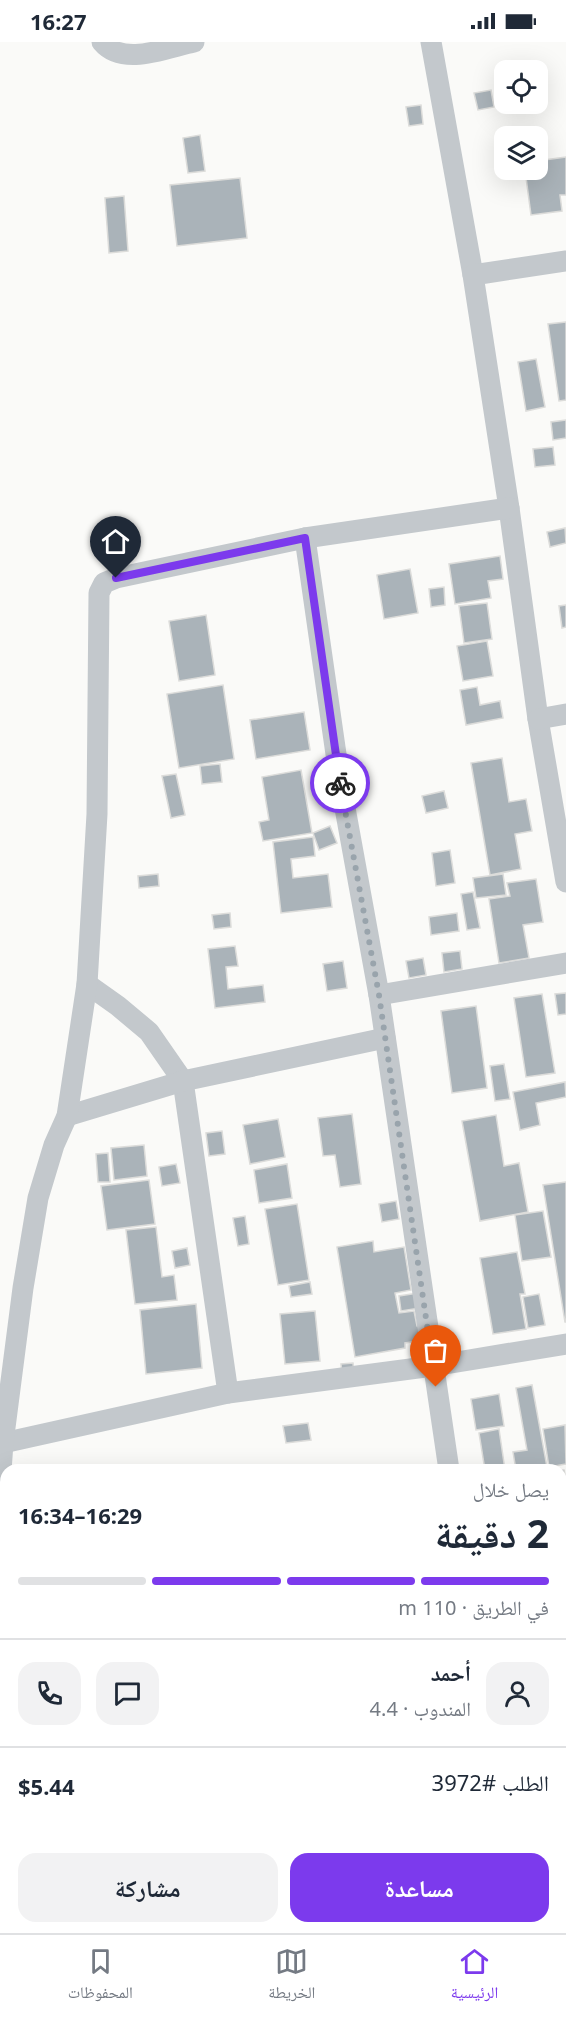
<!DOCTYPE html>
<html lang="ar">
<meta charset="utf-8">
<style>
:root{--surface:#fff;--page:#f2f2f3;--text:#1f2937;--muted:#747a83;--line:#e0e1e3;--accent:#7c3aed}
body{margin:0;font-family:"Noto Sans","Noto Naskh Arabic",sans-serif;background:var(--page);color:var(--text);direction:rtl;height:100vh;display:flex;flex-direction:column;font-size:22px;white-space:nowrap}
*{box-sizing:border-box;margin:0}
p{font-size:20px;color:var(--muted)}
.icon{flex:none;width:33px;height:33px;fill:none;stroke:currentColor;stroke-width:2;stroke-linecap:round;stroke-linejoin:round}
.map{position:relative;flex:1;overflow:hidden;direction:ltr}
.drawer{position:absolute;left:0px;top:1422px;width:567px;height:470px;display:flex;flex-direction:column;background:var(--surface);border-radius:18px 18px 0 0;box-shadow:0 6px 24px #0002;direction:rtl}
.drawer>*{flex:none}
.fabs{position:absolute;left:494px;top:18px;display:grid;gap:12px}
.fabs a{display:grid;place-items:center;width:54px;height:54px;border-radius:12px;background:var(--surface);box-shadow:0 6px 24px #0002;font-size:30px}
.pin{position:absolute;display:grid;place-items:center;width:51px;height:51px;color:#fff;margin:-62px -26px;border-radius:50% 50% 50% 0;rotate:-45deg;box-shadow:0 0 6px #0007}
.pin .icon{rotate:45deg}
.courier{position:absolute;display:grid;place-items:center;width:60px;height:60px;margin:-30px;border:4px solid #7c3aed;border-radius:50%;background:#fff;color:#222;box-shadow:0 2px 8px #0007}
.summary em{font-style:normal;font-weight:700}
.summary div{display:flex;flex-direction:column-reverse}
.summary{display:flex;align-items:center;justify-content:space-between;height:102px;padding:0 18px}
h1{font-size:39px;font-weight:700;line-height:45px}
.bar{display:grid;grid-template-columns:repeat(4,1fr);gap:9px 6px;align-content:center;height:72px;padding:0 18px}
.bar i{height:8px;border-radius:4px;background:var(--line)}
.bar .active{background:var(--accent)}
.bar p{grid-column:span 4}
.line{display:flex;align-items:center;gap:15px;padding:0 18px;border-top:2px solid var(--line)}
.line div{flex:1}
.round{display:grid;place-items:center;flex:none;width:63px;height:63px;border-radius:18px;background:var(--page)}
.primary-button{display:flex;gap:12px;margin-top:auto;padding:12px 18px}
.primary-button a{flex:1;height:69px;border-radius:18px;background:var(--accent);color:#fff;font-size:24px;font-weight:700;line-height:69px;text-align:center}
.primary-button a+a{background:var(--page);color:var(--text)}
.status{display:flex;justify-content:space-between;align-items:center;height:42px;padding:0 30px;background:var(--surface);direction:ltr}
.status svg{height:16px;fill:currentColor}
.dock{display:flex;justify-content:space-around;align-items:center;height:84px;border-top:2px solid var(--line);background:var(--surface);font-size:16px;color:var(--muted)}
.dock a{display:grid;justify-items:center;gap:3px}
.dock .active{color:var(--accent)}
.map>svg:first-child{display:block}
</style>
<div class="status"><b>16:27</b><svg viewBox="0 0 49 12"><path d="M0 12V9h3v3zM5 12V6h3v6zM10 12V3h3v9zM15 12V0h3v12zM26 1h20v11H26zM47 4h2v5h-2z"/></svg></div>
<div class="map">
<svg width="566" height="1891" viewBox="0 0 566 1891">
<rect width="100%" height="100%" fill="#fafaf8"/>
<g fill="#aab3b9" stroke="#dcdcda" stroke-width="1.5">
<polygon points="491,48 494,65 478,68 474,51"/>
<polygon points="421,63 423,82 409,84 406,65"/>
<polygon points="200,93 205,129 188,131 183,96"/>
<polygon points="566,115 566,153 560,153 562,169 531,173 525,128 537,128 537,119"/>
<polygon points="240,136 247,196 177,204 170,143"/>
<polygon points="124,154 128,209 109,211 105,156"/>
<polygon points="566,280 566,358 559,359 548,282"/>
<polygon points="536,317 545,365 526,369 518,320"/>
<polygon points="566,378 566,396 553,398 551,380"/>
<polygon points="553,405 555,423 535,425 533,407"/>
<polygon points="565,486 566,501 550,505 547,490"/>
<polygon points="500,514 503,537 488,539 491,556 455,562 449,522"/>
<polygon points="410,527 418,571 384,577 377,533"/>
<polygon points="444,545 445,563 431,565 429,547"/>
<polygon points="487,561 492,597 464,601 459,564"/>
<polygon points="566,563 566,585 562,586 559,564"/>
<polygon points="206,573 215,633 179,639 169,579"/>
<polygon points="487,599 493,634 463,639 457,604"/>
<polygon points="223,643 234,717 179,726 167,652"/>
<polygon points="477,645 480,663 500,659 503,676 466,683 460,648"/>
<polygon points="304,670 310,708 256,717 250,678"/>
<polygon points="502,716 509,760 526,757 532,789 515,792 521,827 490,833 471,721"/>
<polygon points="220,722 222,740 202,742 200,724"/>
<polygon points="301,728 312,791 263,799 259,780 269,778 262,735"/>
<polygon points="176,732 185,773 171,776 162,734"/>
<polygon points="444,749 448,766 426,771 422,754"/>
<polygon points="330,784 337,801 319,808 313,791"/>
<polygon points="313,795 315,814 291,817 293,836 328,832 332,865 281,871 273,800"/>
<polygon points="450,808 455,841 436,844 432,811"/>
<polygon points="158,832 159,844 139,846 138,834"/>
<polygon points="503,832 506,853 476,856 473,836"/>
<polygon points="536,837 543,880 523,883 529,916 499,921 489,857 510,854 507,841"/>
<polygon points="473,850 480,886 467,888 461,852"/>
<polygon points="230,871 231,885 214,887 212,873"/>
<polygon points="457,871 459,889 431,893 429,875"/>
<polygon points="235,904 238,924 226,925 228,947 263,943 265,960 215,966 208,907"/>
<polygon points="460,909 462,927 444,930 442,911"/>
<polygon points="423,916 426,933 409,936 406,919"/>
<polygon points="343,919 347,946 327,949 323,922"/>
<polygon points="566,951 566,972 558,973 555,952"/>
<polygon points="542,952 555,1031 526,1035 514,956"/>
<polygon points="476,964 487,1046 452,1051 441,969"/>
<polygon points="504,1022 510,1057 495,1059 490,1024"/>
<polygon points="565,1040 566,1055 536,1061 540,1083 520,1088 513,1050"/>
<polygon points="352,1072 361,1142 340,1145 335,1113 323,1114 318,1076"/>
<polygon points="496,1073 504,1124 519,1121 528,1170 480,1179 462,1079"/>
<polygon points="278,1077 285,1115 250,1122 243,1083"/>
<polygon points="222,1089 225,1112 209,1114 206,1091"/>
<polygon points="144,1103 147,1134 114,1138 111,1106"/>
<polygon points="108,1111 110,1140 98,1140 96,1112"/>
<polygon points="176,1122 180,1141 162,1144 159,1125"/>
<polygon points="287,1122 292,1156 259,1161 254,1128"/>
<polygon points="149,1138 155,1182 107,1188 101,1144"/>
<polygon points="566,1140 566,1280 565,1280 543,1143"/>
<polygon points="396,1159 399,1177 382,1180 379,1162"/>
<polygon points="297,1162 309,1238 278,1243 265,1167"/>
<polygon points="543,1169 551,1215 522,1219 515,1173"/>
<polygon points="245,1174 249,1202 238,1204 233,1176"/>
<polygon points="156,1185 162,1235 174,1233 177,1258 135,1262 126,1188"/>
<polygon points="373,1199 374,1210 404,1205 411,1248 395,1251 399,1271 414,1269 417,1284 437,1281 439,1296 405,1301 405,1306 355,1315 337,1205"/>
<polygon points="187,1206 190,1223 175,1226 172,1209"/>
<polygon points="517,1210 525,1252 520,1252 526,1287 493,1292 480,1216"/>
<polygon points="310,1240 312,1252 291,1255 289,1244"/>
<polygon points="418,1251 420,1266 401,1269 399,1254"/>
<polygon points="539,1252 545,1283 528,1286 523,1255"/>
<polygon points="196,1262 202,1326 146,1332 140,1268"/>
<polygon points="315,1269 320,1319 285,1322 280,1272"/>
<polygon points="353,1321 355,1342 343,1343 341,1322"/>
<polygon points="532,1343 547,1425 516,1428 513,1410 527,1408 516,1346"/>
<polygon points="499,1352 504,1384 476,1388 471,1357"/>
<polygon points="308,1381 311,1398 286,1401 283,1384"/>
<polygon points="565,1383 566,1422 549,1425 543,1387"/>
<polygon points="499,1387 505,1428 485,1428 479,1391"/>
<polygon points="561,1428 564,1428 566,1439 566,1501 561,1502"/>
<polygon points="561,1514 566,1538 566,1542 561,1543"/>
<polygon points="566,1543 566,1561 561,1561 561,1544"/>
<polygon points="561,1574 566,1574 566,1590 564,1591 566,1610 566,1665 561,1666 561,1592 563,1592"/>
<polygon points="566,1712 566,1747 565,1748 561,1713"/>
<polygon points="566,1870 566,1891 559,1891 561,1871"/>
<polygon points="145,1886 210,1886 210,1891 146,1891"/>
<polygon points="256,1886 288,1886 289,1891 257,1891"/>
<rect x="450" y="1886" width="38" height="5"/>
</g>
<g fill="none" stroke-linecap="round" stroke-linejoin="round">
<polyline stroke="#bbbfc2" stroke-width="4" stroke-dasharray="3 3" stroke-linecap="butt" points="202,1886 203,1891"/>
<g stroke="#c3c8cc" stroke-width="21">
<path d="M 102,0 C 123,25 166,6 194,0"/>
<polyline points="431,0 473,233"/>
<polyline points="566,219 473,233 509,466 538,677 566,840"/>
<polyline points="305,496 339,733 379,953 449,1428"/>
<polyline points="538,677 566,672"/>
<polyline points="87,942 118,964 149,990 183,1039 228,1351"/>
<polyline points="379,953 566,921"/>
<polyline points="67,1074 183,1039 385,996"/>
<polyline points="3,1401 228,1351 433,1324 566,1302"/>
<polyline points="0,1443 3,1401 23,1246 38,1156 54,1103 67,1074 87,942 97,772 99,551 104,541 116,536 305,496 509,466"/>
<polyline points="561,1758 566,1758"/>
<polyline points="526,1886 527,1891"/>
</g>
</g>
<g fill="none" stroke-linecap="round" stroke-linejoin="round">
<polyline stroke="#99a4ac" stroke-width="6" stroke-dasharray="0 10.8" points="340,741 379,953 436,1345"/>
<polyline stroke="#7c3aed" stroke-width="8" points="116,536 305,496 340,741"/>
</g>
</svg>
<div class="fabs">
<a><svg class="icon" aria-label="locate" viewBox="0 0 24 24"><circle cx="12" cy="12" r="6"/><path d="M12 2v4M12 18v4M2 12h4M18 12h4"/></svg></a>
<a><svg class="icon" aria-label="layers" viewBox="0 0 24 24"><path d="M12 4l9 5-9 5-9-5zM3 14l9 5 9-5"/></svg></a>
</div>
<div class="pin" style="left:436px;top:1345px;background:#ea580c"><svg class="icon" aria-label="bag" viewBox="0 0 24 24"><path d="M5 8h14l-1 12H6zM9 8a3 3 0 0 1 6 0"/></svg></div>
<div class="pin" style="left:116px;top:536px;background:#1f2937"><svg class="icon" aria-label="home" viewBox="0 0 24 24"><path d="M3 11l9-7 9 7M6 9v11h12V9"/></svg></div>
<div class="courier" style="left:340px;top:741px"><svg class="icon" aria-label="bike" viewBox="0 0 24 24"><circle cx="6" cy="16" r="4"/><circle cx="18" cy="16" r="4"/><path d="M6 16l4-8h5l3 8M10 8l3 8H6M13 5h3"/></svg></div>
<section class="drawer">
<div class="summary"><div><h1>2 دقيقة</h1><p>يصل خلال</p></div><em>16:29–16:34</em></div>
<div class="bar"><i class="active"></i><i class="active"></i><i class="active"></i><i></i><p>في الطريق · 110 m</p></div>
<div class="line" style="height:108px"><a class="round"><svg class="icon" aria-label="person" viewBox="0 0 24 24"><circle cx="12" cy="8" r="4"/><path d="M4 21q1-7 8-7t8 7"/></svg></a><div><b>أحمد</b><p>المندوب · 4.4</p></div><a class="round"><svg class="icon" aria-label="chat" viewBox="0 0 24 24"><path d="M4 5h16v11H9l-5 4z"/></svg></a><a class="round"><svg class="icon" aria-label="phone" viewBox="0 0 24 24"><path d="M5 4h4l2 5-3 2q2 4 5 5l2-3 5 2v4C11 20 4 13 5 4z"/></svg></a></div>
<div class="line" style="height:78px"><div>الطلب #3972</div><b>$5.44</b></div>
<div class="primary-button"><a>مساعدة</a><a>مشاركة</a></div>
</section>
</div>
<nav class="dock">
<a class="active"><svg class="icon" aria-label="home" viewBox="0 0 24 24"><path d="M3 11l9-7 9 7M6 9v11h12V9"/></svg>الرئيسية</a>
<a><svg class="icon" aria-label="map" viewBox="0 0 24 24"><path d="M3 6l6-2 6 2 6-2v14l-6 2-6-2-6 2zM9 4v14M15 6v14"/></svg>الخريطة</a>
<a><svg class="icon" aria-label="saved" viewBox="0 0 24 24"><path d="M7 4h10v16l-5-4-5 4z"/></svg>المحفوظات</a>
</nav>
